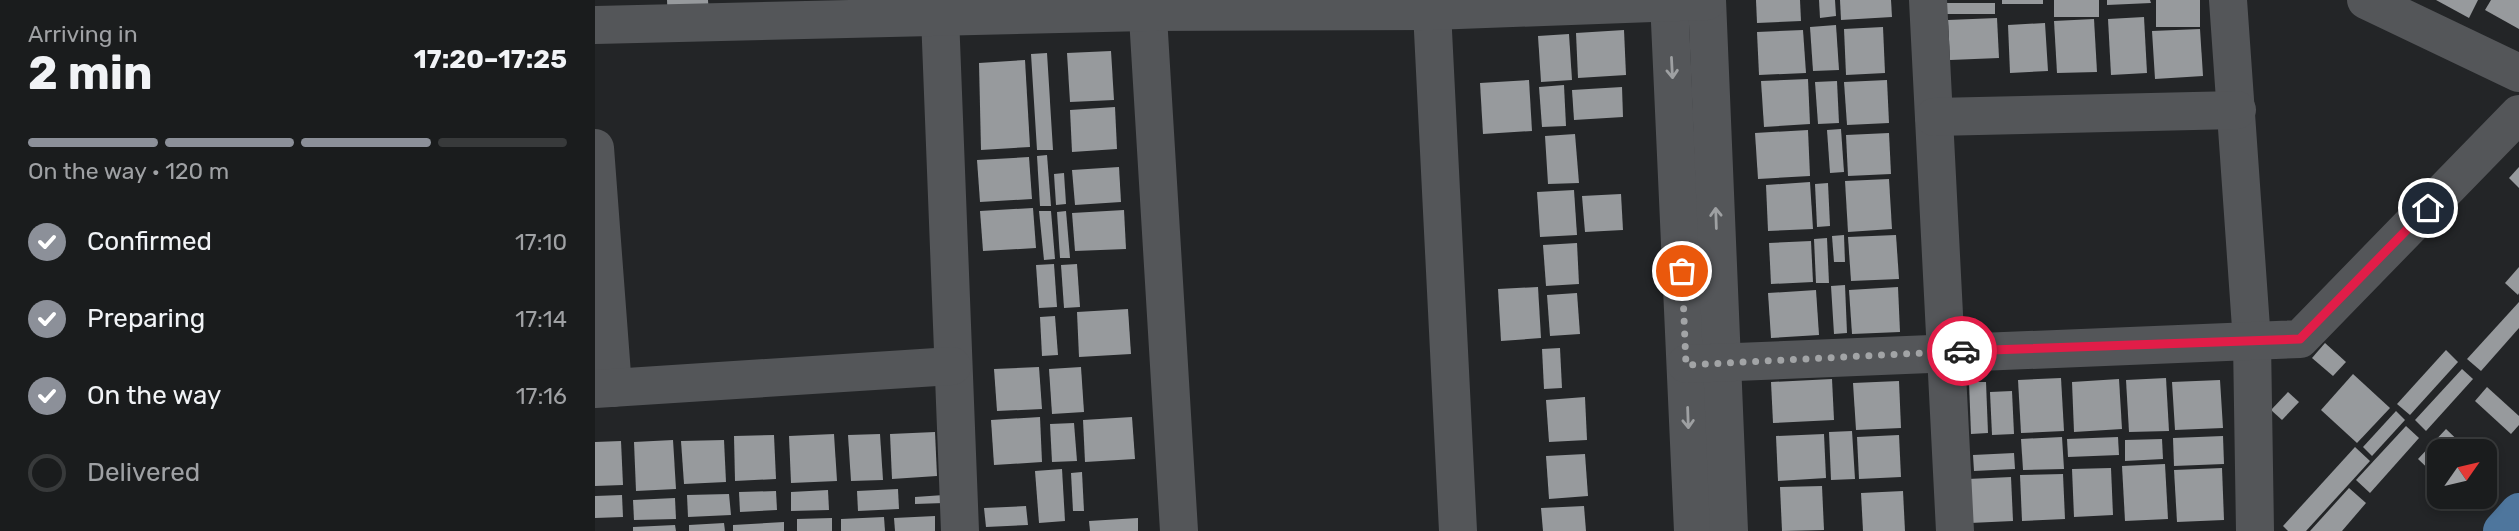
<!DOCTYPE html>
<meta charset="utf-8">
<style>
:root{--surface:#1a1c1d;--page:#232526;--text:#f1f3f6;--muted:#9fa1a4;--line:#383a3b;--accent:#8c9099}
body{margin:0;font-family:Rubik,sans-serif;background:var(--page);color:var(--text);height:100vh;display:flex;flex-direction:column;font-size:26px;white-space:nowrap}
*{box-sizing:border-box;margin:0}
p{font-size:23px;color:var(--muted)}
.icon{flex:none;width:38px;height:38px;fill:none;stroke:currentColor;stroke-width:2;stroke-linecap:round;stroke-linejoin:round}
.map{position:relative;flex:1;overflow:hidden}
.panel{display:flex;flex-direction:column;background:var(--surface);width:595px}
.panel>*{flex:none}
.needle{width:46px;rotate:56deg}
.tools{position:absolute;left:1832px;top:439px;display:grid;gap:14px}
.tools a{display:grid;place-items:center;width:70px;height:70px;border-radius:14px;background:var(--surface);box-shadow:0 4px 10px #0003,0 0 0 2px var(--line);font-size:35px}
.pin{position:absolute;display:grid;place-items:center;width:60px;height:60px;color:#fff;margin:-30px;border:4px solid #fff;border-radius:50%;box-shadow:0 2px 7px #0007}
.courier{position:absolute;display:grid;place-items:center;width:70px;height:70px;margin:-35px;border:5px solid #e11d48;border-radius:50%;background:#fff;color:#222;box-shadow:0 2px 9px #0007}
.head em{font-style:normal;font-weight:700}
.head div{display:flex;flex-direction:column-reverse}
.head{display:flex;align-items:center;justify-content:space-between;height:119px;padding:0 28px}
h1{font-size:46px;font-weight:700;line-height:52px}
.bar{display:grid;grid-template-columns:repeat(4,1fr);gap:10px 7px;align-content:center;height:84px;padding:0 28px}
.bar i{height:9px;border-radius:5px;background:var(--line)}
.bar .on{background:var(--accent)}
.bar p{grid-column:span 4}
ol{padding:0 28px;list-style:none}
li{display:flex;align-items:center;gap:21px;height:77px}
li p{margin-inline-start:auto}
li .icon{padding:7px;border-radius:50%;background:var(--accent);color:#fff;stroke-width:4}
li:last-child{color:var(--muted)}
li i{width:38px;height:38px;border:4px solid var(--line);border-radius:50%}
main{display:flex;flex:1;min-height:0}
.map>svg:first-child{display:block}
</style>
<main>
<section class="panel">
<div class="head"><div><h1>2 min</h1><p>Arriving in</p></div><em>17:20–17:25</em></div>
<div class="bar"><i class="on"></i><i class="on"></i><i class="on"></i><i></i><p>On the way · 120 m</p></div>
<ol>
<li><svg class="icon" aria-label="check" viewBox="0 0 24 24"><path d="M5 12l5 5 9-10"/></svg>Confirmed<p>17:10</p></li>
<li><svg class="icon" aria-label="check" viewBox="0 0 24 24"><path d="M5 12l5 5 9-10"/></svg>Preparing<p>17:14</p></li>
<li><svg class="icon" aria-label="check" viewBox="0 0 24 24"><path d="M5 12l5 5 9-10"/></svg>On the way<p>17:16</p></li>
<li><i></i>Delivered</li>
</ol>
</section>
<div class="map">
<svg width="1924" height="531" viewBox="0 0 1924 531">
<rect width="100%" height="100%" fill="#232527"/>
<g fill="#979a9d">
<polygon points="72,0 113,0 114,18 73,21"/>
<polygon points="1161,0 1205,0 1206,21 1162,23"/>
<polygon points="1224,0 1240,0 1241,16 1225,18"/>
<polygon points="1245,0 1296,0 1297,17 1246,20"/>
<rect x="1407" y="0" width="41" height="4"/>
<rect x="1459" y="0" width="45" height="17"/>
<polygon points="1512,0 1555,0 1556,3 1512,5"/>
<rect x="1561" y="0" width="44" height="27"/>
<polygon points="1841,0 1883,0 1874,18"/>
<polygon points="1896,0 1924,0 1924,29 1890,10"/>
<rect x="1351" y="3" width="49" height="11"/>
<polygon points="1549,17 1552,73 1516,75 1513,19"/>
<polygon points="1402,18 1404,58 1355,60 1353,20"/>
<polygon points="1499,19 1502,72 1462,73 1459,21"/>
<polygon points="1450,23 1453,71 1415,73 1413,25"/>
<polygon points="1241,25 1244,70 1218,71 1215,27"/>
<polygon points="1288,27 1290,73 1251,75 1249,29"/>
<polygon points="1605,29 1608,76 1560,79 1557,31"/>
<polygon points="1029,30 1031,75 983,78 981,33"/>
<polygon points="1208,30 1211,73 1164,75 1162,32"/>
<polygon points="974,34 977,80 946,82 943,36"/>
<polygon points="516,51 519,100 475,102 472,53"/>
<polygon points="452,53 458,150 442,150 436,54"/>
<polygon points="430,60 435,147 386,150 384,63"/>
<polygon points="1213,79 1215,124 1169,127 1166,81"/>
<polygon points="934,80 937,131 888,134 885,83"/>
<polygon points="1292,80 1294,123 1252,125 1249,82"/>
<polygon points="1242,81 1244,123 1223,124 1220,82"/>
<polygon points="969,85 971,126 947,127 944,87"/>
<polygon points="1027,87 1028,117 979,120 977,90"/>
<polygon points="520,107 522,149 477,152 475,110"/>
<polygon points="1246,129 1249,172 1235,173 1232,130"/>
<polygon points="1213,130 1215,176 1163,179 1160,133"/>
<polygon points="1294,133 1296,174 1253,176 1251,135"/>
<polygon points="980,134 984,183 953,184 950,136"/>
<polygon points="452,155 456,206 445,206 442,156"/>
<polygon points="434,157 437,199 385,202 382,160"/>
<polygon points="524,167 526,202 480,205 477,170"/>
<polygon points="1924,167 1924,188 1914,178"/>
<polygon points="469,173 471,204 461,205 459,174"/>
<polygon points="1294,179 1297,229 1253,232 1250,181"/>
<polygon points="1215,182 1218,229 1173,231 1171,185"/>
<polygon points="1233,183 1235,226 1222,227 1220,184"/>
<polygon points="979,190 982,235 945,237 942,192"/>
<polygon points="1026,194 1028,230 990,232 987,196"/>
<polygon points="438,208 441,248 388,251 385,211"/>
<polygon points="529,210 531,249 480,251 477,213"/>
<polygon points="444,211 456,211 460,259 449,260"/>
<polygon points="471,211 475,258 465,258 462,212"/>
<polygon points="1249,235 1250,262 1239,262 1237,236"/>
<polygon points="1301,235 1304,279 1256,281 1253,237"/>
<polygon points="1232,238 1234,283 1221,283 1219,239"/>
<polygon points="1216,241 1218,282 1176,284 1174,243"/>
<polygon points="982,243 984,284 951,286 948,245"/>
<polygon points="459,264 462,307 444,308 441,265"/>
<polygon points="482,264 485,307 469,308 466,265"/>
<polygon points="1924,267 1924,293 1923,295 1910,283"/>
<polygon points="1250,285 1252,333 1239,334 1236,286"/>
<polygon points="943,287 946,338 906,341 903,289"/>
<polygon points="1303,287 1305,332 1257,334 1254,290"/>
<polygon points="1221,290 1224,335 1176,338 1173,293"/>
<polygon points="982,293 985,334 955,336 952,295"/>
<polygon points="1924,302 1924,328 1886,371 1872,359"/>
<polygon points="533,309 536,354 484,357 482,312"/>
<polygon points="460,316 463,355 447,356 445,317"/>
<polygon points="1730,343 1751,362 1738,376 1717,358"/>
<polygon points="965,348 967,388 949,389 947,349"/>
<polygon points="1851,350 1863,362 1815,415 1802,404"/>
<polygon points="444,367 447,409 402,411 399,369"/>
<polygon points="486,367 489,412 457,414 454,369"/>
<polygon points="1867,369 1878,379 1831,431 1820,420"/>
<polygon points="1758,374 1795,408 1762,443 1726,410"/>
<polygon points="1466,378 1469,431 1426,433 1423,380"/>
<polygon points="1571,378 1574,431 1534,432 1531,380"/>
<polygon points="1237,379 1239,420 1178,423 1176,382"/>
<polygon points="1524,379 1527,429 1479,432 1477,382"/>
<polygon points="1625,380 1628,428 1580,430 1577,382"/>
<polygon points="1304,381 1306,428 1261,430 1258,383"/>
<polygon points="1374,382 1391,382 1393,433 1376,434"/>
<polygon points="1892,387 1924,416 1924,425 1916,434 1880,401"/>
<polygon points="1417,391 1419,434 1397,435 1395,392"/>
<polygon points="1693,392 1704,402 1687,420 1676,410"/>
<polygon points="990,397 992,440 954,442 951,400"/>
<polygon points="1801,411 1810,420 1777,456 1768,447"/>
<polygon points="445,417 447,462 399,465 396,420"/>
<polygon points="537,417 540,459 490,462 488,420"/>
<polygon points="479,423 482,461 457,462 455,424"/>
<polygon points="1811,426 1824,438 1775,493 1761,480"/>
<polygon points="1851,429 1875,452 1844,452 1844,479 1823,459"/>
<polygon points="1257,431 1260,479 1236,480 1234,432"/>
<polygon points="340,432 342,476 297,479 295,434"/>
<polygon points="239,434 242,481 196,483 194,436"/>
<polygon points="285,434 288,480 256,481 253,435"/>
<polygon points="1229,434 1231,478 1183,481 1181,436"/>
<polygon points="179,435 181,479 140,481 139,436"/>
<polygon points="1304,435 1306,477 1264,479 1262,437"/>
<polygon points="1628,436 1629,464 1579,466 1578,438"/>
<polygon points="1467,437 1469,469 1428,470 1426,439"/>
<polygon points="1523,437 1524,455 1473,457 1472,439"/>
<polygon points="1567,439 1568,459 1530,461 1530,440"/>
<polygon points="78,440 81,489 41,491 39,442"/>
<polygon points="129,440 131,482 89,484 86,441"/>
<polygon points="26,441 28,485 0,486 0,442"/>
<polygon points="1760,447 1775,461 1711,531 1693,531 1688,526"/>
<polygon points="1419,453 1420,469 1379,471 1378,455"/>
<polygon points="990,454 993,496 954,499 951,456"/>
<polygon points="1570,464 1573,519 1530,521 1527,466"/>
<polygon points="1516,468 1518,515 1479,517 1477,469"/>
<polygon points="1627,468 1629,520 1582,522 1579,470"/>
<polygon points="467,469 470,521 444,523 440,471"/>
<polygon points="487,472 489,511 478,511 476,473"/>
<polygon points="1468,474 1470,519 1427,521 1425,475"/>
<polygon points="1416,477 1418,521 1375,523 1373,479"/>
<polygon points="1227,486 1229,530 1187,531 1185,487"/>
<polygon points="1754,488 1771,503 1747,531 1715,531"/>
<polygon points="303,489 304,509 263,511 262,491"/>
<polygon points="233,490 234,510 196,511 196,492"/>
<polygon points="181,491 182,510 145,512 144,492"/>
<polygon points="1308,491 1310,531 1268,531 1266,493"/>
<polygon points="134,494 136,515 93,517 92,495"/>
<polygon points="27,495 28,517 0,518 0,496"/>
<polygon points="349,495 349,503 320,504 320,497"/>
<polygon points="80,498 81,519 39,520 38,500"/>
<polygon points="431,506 433,525 391,527 389,508"/>
<polygon points="989,506 991,531 948,531 946,508"/>
<polygon points="340,516 340,531 300,531 299,518"/>
<polygon points="289,517 290,531 246,531 246,519"/>
<polygon points="237,518 237,531 202,531 202,519"/>
<polygon points="543,518 543,531 495,531 494,521"/>
<polygon points="189,522 189,531 138,531 138,525"/>
<polygon points="129,523 130,531 94,531 94,525"/>
<polygon points="80,525 81,531 38,531 38,527"/>
</g>
<g fill="none" stroke-linecap="round" stroke-linejoin="round">
<g stroke="#545659" stroke-width="38">
<polyline points="552,0 584,531"/>
<polyline points="1074,0 1098,531"/>
<polyline points="1112,0 1134,531"/>
<polyline points="1333,0 1360,531"/>
<polyline points="1633,0 1657,342 1660,531"/>
<polyline points="1771,0 1924,73"/>
<polyline points="837,11 863,531"/>
<polyline points="345,16 365,531"/>
<polyline points="0,25 552,12 837,11 1112,1"/>
<polyline points="1339,117 1642,110"/>
<polyline points="0,148 18,388"/>
<polyline points="1091,364 1705,339 1924,114"/>
<polyline points="0,389 357,366"/>
</g>
<polyline stroke="#4e769d" stroke-width="38" points="1907,531 1924,512"/>
</g>
<defs><path id="oneway-shaft" d="M-6 0H5M1.5-3L5.5 0L1.5 3" fill="none" stroke-width="1.6" stroke-linecap="round" stroke-linejoin="round" transform="scale(1.75)"/></defs>
<g stroke="#9ea0a2">
<use href="#oneway-shaft" transform="translate(1077 68) rotate(87)"/>
<use href="#oneway-shaft" transform="translate(1121 218) rotate(-92)"/>
<use href="#oneway-shaft" transform="translate(1093 418) rotate(88)"/>
</g>
<g fill="none" stroke-linecap="round" stroke-linejoin="round">
<polyline stroke="#a2a4a6" stroke-width="7" stroke-dasharray="0 12.6" points="1087,271 1091,365 1367,351"/>
<polyline stroke="#e11d48" stroke-width="9" points="1367,351 1705,339 1833,208"/>
</g>
</svg>
<div class="tools">
<a><svg class="needle" viewBox="-14 -14 28 28"><path d="M0-13l5 13h-10z" fill="#e53935"/><path d="M0 13l5-13h-10z" fill="#9fa1a4"/></svg></a>
</div>
<div class="pin" style="left:1087px;top:271px;background:#ea580c"><svg class="icon" aria-label="bag" viewBox="0 0 24 24"><path d="M5 8h14l-1 12H6zM9 8a3 3 0 0 1 6 0"/></svg></div>
<div class="pin" style="left:1833px;top:208px;background:#1f2937"><svg class="icon" aria-label="home" viewBox="0 0 24 24"><path d="M3 11l9-7 9 7M6 9v11h12V9"/></svg></div>
<div class="courier" style="left:1367px;top:351px"><svg class="icon" aria-label="car" viewBox="0 0 24 24"><path d="M5 17H2v-5l4-1 3-4h7l3 4 3 1v5h-3M9 17h6M6 11h13"/><circle cx="7" cy="17" r="2"/><circle cx="17" cy="17" r="2"/></svg></div>
</div>
</main>
